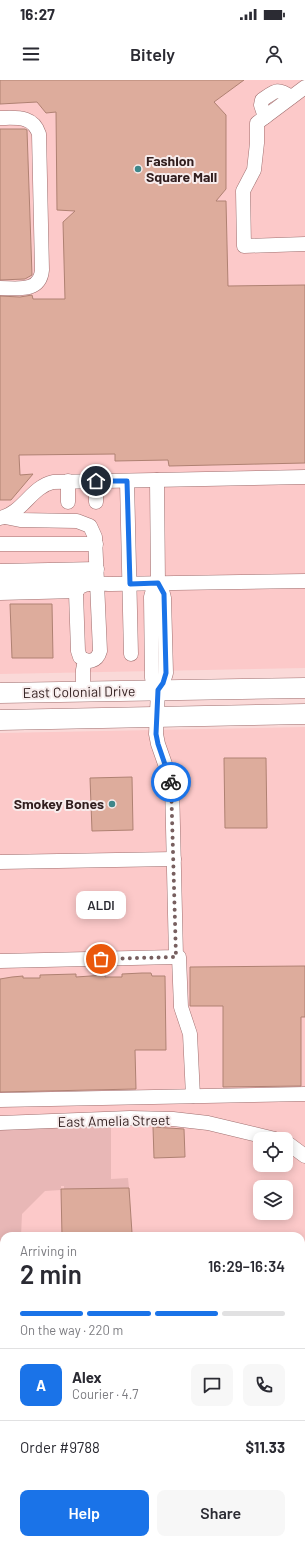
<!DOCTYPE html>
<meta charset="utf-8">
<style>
:root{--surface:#fff;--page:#f7f7f7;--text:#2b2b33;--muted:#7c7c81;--line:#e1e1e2;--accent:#1a73e8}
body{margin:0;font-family:Barlow,sans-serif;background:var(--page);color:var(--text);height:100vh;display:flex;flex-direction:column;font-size:15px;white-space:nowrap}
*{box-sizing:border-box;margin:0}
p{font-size:13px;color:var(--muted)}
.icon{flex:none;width:22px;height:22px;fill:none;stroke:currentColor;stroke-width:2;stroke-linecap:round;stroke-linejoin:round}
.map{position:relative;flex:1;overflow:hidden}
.drawer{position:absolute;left:0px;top:1152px;width:305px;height:312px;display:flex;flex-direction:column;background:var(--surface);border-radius:12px 12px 0 0;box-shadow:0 2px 10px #0003}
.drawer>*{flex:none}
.fabs{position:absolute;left:253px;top:1052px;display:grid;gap:8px}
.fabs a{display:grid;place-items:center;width:40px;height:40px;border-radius:8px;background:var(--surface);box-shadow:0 2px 10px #0003;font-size:20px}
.pin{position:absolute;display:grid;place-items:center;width:34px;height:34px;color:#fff;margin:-17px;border:2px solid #fff;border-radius:50%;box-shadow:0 1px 4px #0007}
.courier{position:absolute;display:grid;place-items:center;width:40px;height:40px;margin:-20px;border:3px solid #1a73e8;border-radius:50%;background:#fff;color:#222;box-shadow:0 1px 5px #0007}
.bubble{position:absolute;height:28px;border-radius:8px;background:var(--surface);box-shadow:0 2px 10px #0003;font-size:13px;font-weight:600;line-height:28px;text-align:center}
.headline em{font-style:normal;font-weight:600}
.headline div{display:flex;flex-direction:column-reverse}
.headline{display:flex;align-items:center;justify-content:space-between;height:68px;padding:0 20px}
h1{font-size:26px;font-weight:600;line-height:30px}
.bar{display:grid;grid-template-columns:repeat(4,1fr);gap:6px 4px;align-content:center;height:48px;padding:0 20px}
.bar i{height:5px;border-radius:3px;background:var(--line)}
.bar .selected{background:var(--accent)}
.bar p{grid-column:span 4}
.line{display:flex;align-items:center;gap:10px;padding:0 20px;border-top:1px solid var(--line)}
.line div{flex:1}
.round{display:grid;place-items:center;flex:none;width:42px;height:42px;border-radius:8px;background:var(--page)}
.primary-button{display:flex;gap:8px;margin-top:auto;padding:8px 20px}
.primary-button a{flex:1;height:46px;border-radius:8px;background:var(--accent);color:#fff;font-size:16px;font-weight:600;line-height:46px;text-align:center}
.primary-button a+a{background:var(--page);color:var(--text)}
.status{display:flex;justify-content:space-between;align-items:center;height:28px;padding:0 20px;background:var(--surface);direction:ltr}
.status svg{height:11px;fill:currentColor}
header{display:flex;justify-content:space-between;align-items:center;height:52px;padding:0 20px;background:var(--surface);font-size:18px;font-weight:600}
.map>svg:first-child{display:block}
</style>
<div class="status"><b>16:27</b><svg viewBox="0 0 49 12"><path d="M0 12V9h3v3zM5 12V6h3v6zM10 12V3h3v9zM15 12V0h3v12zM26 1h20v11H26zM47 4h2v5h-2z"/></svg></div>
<header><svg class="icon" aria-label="menu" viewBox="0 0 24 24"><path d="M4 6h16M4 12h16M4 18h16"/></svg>Bitely<svg class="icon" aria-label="person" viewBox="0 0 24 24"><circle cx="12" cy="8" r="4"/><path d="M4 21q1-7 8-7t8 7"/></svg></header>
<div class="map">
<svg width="305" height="1464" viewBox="0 0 305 1464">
<rect width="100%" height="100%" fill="#fad9d8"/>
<g fill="#fcc9c9" fill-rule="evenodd">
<polygon points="0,0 305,0 305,588 0,594"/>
<path d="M 305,647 L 305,1464 L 0,1464 L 0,653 ZM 260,1059 L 286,1059 L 286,1085 L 260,1085 ZM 260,1107 L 286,1107 L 286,1133 L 260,1133 ZM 4,1156 L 301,1156 L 301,1460 L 4,1460 Z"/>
</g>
<g fill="#e8b7b6">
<polygon points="0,1045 118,1045 111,1047 111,1099 128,1098 129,1108 64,1109 64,1106 61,1106 61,1110 45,1111 22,1134 21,1156 4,1156 4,1402 0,1399"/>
<polygon points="80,1460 245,1460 249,1464 84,1464"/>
</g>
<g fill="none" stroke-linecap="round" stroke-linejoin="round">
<g stroke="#ac9190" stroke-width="30">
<polyline points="0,1432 4,1436"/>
<polyline points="260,1460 264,1464"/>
<polyline points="44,1464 47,1460"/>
</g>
<polyline stroke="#ac9190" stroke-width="74" points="33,1461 37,1464"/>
</g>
<g fill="#ddac9c" stroke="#af8172">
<polygon points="0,0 244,0 214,22 226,35 226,109 216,121 226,121 228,206 305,205 305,383 169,386 168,380 115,381 115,374 19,375 20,395 33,394 11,420 0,420 0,216 20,217 32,215 33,219 65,219 63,142 75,131 57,130 56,32 46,33 37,22 0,24"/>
<polygon points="0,49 25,49 27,50 32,195 25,199 0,200"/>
<polygon points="10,524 52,524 53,578 12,578"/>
<polygon points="224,678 266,678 267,748 225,748"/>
<polygon points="132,697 133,750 92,751 90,698"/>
<polygon points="305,886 305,937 301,937 301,1006 223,1007 223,926 190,926 190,887"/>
<polygon points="142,893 151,893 152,896 165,896 166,970 135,970 136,1009 0,1012 0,899 12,897 23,896 23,898 40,898 40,895 76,894 76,897 105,895 105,897 122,897 122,894"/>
<polygon points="153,1047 184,1049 185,1077 154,1078"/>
<polygon points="129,1108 132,1153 130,1153 130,1156 62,1156 61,1109"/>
</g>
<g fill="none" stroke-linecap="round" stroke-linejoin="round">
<defs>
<g id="minor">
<polyline points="305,7 257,43 257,63 254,90 243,111 244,166 305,164"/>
<path d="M 265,37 L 261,25 L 262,20 C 275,11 277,7 291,17"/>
<path d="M 0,38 C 16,38 33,35 39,54 L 42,190 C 40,213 17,208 0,208"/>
<polyline points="157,400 158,503 162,510 164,518 166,593 163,603 158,610"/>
<polyline points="68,401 68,422"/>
<polyline points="96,401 96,422"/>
<polyline points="127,401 131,574"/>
<path d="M 5,437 L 20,440 L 77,441 L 90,446 L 95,457 L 100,571 C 97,582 88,583 80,577 L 78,571 L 76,513 C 79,500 101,504 111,504 L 305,501"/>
<path d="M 0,438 C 23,433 31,407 53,402 L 305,397"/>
<polyline points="0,464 96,464"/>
<polyline points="0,491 97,489"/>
<polyline points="0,502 89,500"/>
<polyline points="0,513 77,511"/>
<polyline points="158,610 152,598 151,517 153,510 158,503"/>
<polyline points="83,612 83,590 85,580"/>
<polyline points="0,782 174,779"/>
<polyline points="179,877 181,927 190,954 193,1016"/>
<polyline points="0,881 176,877 172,704 158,664 156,654 158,610"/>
<polyline points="0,1020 305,1014"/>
<polyline points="0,1043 130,1038 173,1039 208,1043 275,1059"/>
<polyline points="286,1062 305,1076"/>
</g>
<g id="highway">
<polyline points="0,613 305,608"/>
<polyline points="0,640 305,634"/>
</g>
</defs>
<use href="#minor" stroke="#9f6f6f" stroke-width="15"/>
<use href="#highway" stroke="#9f6f6f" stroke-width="21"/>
<use href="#minor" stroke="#fff" stroke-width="14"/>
<use href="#highway" stroke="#fff" stroke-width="20"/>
</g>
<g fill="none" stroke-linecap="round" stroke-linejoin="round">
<polyline stroke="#775f5f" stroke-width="4" stroke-dasharray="0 7.2" points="101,879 176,877 171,702"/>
<polyline stroke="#1a73e8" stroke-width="5" points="96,401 127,401 130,504 158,503 164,514 166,593 163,603 158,610 156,654 158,664 171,702"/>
</g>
<g fill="#3f878a" stroke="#f7ecec" stroke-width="1.5">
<circle cx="138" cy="89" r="4"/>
<circle cx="112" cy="724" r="4"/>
</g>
<g text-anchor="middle" stroke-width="4" stroke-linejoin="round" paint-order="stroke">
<g font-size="14" font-weight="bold" fill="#311e1e" stroke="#f7ecec" text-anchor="start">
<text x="146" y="86">Fashion<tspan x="146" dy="16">Square Mall</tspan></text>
<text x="104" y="729" text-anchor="end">Smokey Bones</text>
</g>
<g font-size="14" fill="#311e1e" stroke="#f7ecec">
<text transform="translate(79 612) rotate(-1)" y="5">East Colonial Drive</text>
<text transform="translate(114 1041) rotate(-1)" y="5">East Amelia Street</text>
</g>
</g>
</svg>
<div class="fabs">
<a><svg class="icon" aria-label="locate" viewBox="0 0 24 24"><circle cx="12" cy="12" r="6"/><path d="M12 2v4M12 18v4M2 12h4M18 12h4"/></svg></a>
<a><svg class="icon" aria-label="layers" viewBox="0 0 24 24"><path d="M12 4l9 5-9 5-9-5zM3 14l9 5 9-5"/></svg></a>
</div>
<div class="pin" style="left:101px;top:879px;background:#ea580c"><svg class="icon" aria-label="bag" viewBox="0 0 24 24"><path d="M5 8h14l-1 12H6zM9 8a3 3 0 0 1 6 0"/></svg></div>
<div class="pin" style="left:96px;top:401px;background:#1f2937"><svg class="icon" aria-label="home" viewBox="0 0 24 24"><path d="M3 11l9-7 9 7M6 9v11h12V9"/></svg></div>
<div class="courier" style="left:171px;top:702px"><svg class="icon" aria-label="bike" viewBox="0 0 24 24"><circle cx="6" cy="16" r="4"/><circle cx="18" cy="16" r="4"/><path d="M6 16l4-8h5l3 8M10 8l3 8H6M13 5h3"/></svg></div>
<div class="bubble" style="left:76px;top:811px;width:50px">ALDI</div>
<section class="drawer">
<div class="headline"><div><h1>2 min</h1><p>Arriving in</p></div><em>16:29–16:34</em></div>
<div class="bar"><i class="selected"></i><i class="selected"></i><i class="selected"></i><i></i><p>On the way · 220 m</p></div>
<div class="line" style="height:72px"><b class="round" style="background:var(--accent);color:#fff">A</b><div><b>Alex</b><p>Courier · 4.7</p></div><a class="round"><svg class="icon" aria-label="chat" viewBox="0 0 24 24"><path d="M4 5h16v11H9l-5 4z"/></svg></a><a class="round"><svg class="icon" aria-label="phone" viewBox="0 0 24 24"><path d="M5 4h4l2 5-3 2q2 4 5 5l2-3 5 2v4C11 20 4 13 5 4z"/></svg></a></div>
<div class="line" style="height:52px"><div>Order #9788</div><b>$11.33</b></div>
<div class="primary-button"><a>Help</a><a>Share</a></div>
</section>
</div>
